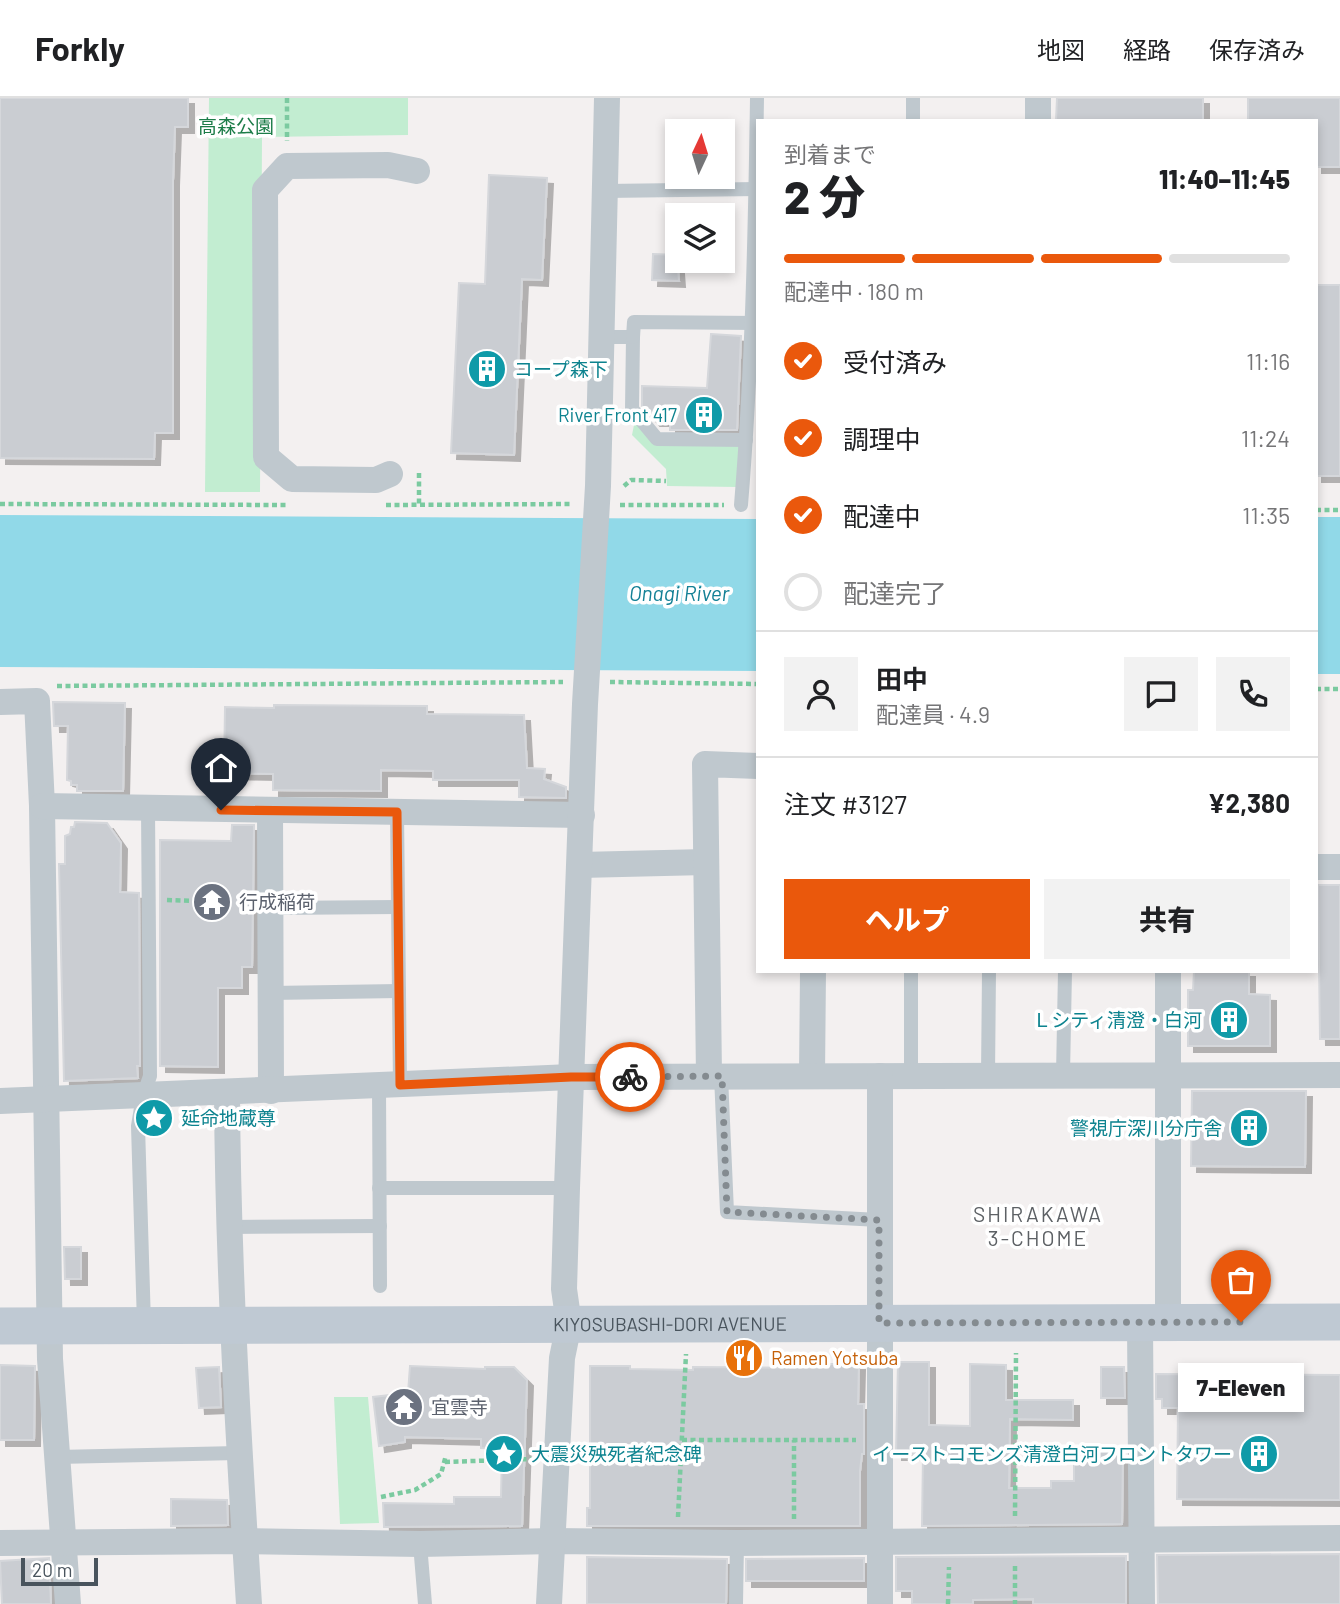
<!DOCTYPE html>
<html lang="ja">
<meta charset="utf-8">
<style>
:root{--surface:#fff;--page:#f2f2f2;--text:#202124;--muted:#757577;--line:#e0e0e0;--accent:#ea580c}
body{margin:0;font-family:Barlow,"Noto Sans JP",sans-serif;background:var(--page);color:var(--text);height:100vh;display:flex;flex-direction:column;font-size:26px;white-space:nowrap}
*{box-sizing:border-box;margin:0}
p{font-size:23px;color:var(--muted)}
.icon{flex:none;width:38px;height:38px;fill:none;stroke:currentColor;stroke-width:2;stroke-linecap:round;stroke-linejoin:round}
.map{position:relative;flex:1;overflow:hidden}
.panel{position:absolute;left:756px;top:21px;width:562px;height:854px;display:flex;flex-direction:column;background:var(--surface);border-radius:0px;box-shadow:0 4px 10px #0003}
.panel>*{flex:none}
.needle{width:46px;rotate:4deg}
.controls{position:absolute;left:665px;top:21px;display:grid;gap:14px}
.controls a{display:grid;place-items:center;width:70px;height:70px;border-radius:0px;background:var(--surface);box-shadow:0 4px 10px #0003;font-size:35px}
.scale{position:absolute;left:21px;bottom:18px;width:77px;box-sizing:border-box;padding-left:7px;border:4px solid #49545d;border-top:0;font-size:19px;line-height:24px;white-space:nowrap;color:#49545d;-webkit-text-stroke:5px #fff;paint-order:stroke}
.pin{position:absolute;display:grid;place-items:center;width:60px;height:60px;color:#fff;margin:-72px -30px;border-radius:50% 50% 50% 0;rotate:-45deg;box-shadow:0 0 7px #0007}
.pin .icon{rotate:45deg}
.courier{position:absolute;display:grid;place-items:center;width:70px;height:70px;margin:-35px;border:5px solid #ea580c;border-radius:50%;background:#fff;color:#222;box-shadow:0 2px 9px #0007}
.bubble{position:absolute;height:49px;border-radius:0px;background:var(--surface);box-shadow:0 4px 10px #0003;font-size:23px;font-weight:800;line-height:49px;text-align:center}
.summary em{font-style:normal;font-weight:800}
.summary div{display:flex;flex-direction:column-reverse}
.summary{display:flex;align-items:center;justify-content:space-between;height:119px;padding:0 28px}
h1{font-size:46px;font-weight:800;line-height:52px}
.bar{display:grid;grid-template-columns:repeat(4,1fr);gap:10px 7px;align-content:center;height:84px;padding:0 28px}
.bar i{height:9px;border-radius:5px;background:var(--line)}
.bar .current{background:var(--accent)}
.bar p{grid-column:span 4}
.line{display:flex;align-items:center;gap:18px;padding:0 28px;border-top:2px solid var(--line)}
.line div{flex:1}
.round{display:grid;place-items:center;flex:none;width:74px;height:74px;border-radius:0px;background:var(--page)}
ol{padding:0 28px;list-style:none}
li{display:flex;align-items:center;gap:21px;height:77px}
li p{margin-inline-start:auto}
li .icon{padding:7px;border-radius:50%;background:var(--accent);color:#fff;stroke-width:4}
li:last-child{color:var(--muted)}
li i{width:38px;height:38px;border:4px solid var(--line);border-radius:50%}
.primary-button{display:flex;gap:14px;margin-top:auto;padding:14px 28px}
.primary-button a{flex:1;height:80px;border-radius:0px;background:var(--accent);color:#fff;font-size:28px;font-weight:800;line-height:80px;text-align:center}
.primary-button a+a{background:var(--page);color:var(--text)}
header{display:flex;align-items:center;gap:42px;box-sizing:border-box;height:98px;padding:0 35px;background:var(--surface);border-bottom:2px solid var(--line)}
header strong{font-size:33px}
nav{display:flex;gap:38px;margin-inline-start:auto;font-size:24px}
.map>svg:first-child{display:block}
</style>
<header>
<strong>Forkly</strong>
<nav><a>地図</a><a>経路</a><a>保存済み</a></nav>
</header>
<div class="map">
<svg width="1340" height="1506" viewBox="0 0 1340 1506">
<defs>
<filter id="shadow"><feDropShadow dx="6" dy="6" stdDeviation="0" flood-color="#0004"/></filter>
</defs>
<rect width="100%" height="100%" fill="#f3f0f0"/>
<g fill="#c2edd1">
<polygon points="209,0 408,0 408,37 262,39 260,394 205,394"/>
<polygon points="635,322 667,348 741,348 738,389 667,388 666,371 632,337"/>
<polygon points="334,1299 368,1299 379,1425 340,1426"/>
</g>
<g fill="#91d9e8">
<polygon points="0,417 758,421 758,573 0,569"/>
<rect x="1316" y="419" width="24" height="157"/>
</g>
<g fill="#cacdd2" stroke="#d5d7db" stroke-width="2" filter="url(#shadow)">
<polygon points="0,0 188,0 188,29 175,29 173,82 173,335 155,335 154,361 0,360"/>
<polygon points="1057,0 1203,0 1203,23 1056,23"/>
<polygon points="1248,0 1340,0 1340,69 1316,69 1316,23 1248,23"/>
<polygon points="489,77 547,80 542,182 522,181 514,357 451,355 459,185 485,186"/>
<polygon points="653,156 677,157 679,183 652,182"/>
<rect x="1316" y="187" width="24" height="191"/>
<polygon points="711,236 741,238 737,332 670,332 670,322 654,322 642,308 642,288 707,290"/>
<polygon points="53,604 125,605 123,693 77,693 77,687 71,687 71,683 67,682 68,628 54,628"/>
<polygon points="274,607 427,608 427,616 524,617 527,670 545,671 544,681 566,689 566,700 519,699 519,682 433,682 433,673 381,672 381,693 273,692 273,676 224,675 225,609 274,610"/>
<polygon points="75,724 107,725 121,745 120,794 139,795 140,968 137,968 138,980 64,983 59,766 65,766 65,738 70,736 71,729 74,729"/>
<polygon points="232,727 254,727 252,869 242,869 242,890 218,890 218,969 160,968 160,742 231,743"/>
<polygon points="1318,787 1340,787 1340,941 1320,941"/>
<polygon points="1194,873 1249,873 1249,896 1270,897 1270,948 1188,948 1188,892 1193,892"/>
<polygon points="1192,993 1306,993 1305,1069 1191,1068"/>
<polygon points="64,1149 81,1149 81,1181 65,1181"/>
<polygon points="898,1264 929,1264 929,1327 970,1328 970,1266 1006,1267 1006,1302 1073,1302 1073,1322 1010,1321 1009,1390 1051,1390 1051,1383 1074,1383 1074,1353 1123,1353 1122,1426 922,1428 923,1356 896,1356"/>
<polygon points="828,1266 859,1266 858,1306 864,1306 864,1356 862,1356 860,1373 860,1428 587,1428 587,1410 590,1410 590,1268 630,1268 630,1271 693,1272 693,1269 828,1270"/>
<polygon points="0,1267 35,1268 34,1342 0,1342"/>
<polygon points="410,1268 485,1271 485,1269 514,1269 527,1282 522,1428 384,1429 383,1405 454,1406 454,1399 501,1399 502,1351 481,1350 481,1341 405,1339 405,1344 379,1348 373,1299 408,1295"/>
<polygon points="219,1269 221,1309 199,1310 196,1270"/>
<polygon points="1101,1269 1124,1269 1125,1300 1101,1300"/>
<polygon points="1156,1276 1340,1277 1340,1402 1177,1401 1178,1310 1162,1310 1162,1301 1156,1301"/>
<polygon points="171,1401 227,1402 228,1427 171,1428"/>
<polygon points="1340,1456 1340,1506 1158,1506 1157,1457"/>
<polygon points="1126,1458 1126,1506 1033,1506 1033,1501 973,1502 973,1506 912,1506 912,1493 896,1493 896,1459"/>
<polygon points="587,1459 727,1461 726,1506 587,1506"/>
<polygon points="49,1460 51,1506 2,1506 0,1463"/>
<polygon points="864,1460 864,1483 746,1483 746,1461"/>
</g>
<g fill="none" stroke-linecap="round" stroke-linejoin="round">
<g stroke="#7bcaa0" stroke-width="4.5" stroke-dasharray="5 3.5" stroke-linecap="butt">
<polyline points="287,0 287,43"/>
<polyline points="419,375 419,407"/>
<polyline points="624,388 631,382 666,383"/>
<polyline points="0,406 286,407"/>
<polyline points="386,407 573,406"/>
<polyline points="620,407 724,407"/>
<polyline points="1316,412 1340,412"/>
<polyline points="610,584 758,586"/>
<polyline points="57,588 563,584"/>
<polyline points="1316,591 1340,591"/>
<polyline points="167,802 196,803"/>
<polyline points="682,1342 856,1342"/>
<polyline points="445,1364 532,1361"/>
<polyline points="381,1399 415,1392 441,1376 446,1357"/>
<polyline points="1015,1418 1016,1255"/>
<polyline points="678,1419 686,1256"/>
<polyline points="794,1421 794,1342"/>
<polyline points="1015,1468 1015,1506"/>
<polyline points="948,1506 949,1469"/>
</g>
<g stroke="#bfc8ce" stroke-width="14">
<polyline points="913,23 913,0"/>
<polyline points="605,93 758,91"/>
<polyline points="600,239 633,239 632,311 657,341 746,342"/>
<polyline points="633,239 634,224 757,225"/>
<path d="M 741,407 C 752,272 755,136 757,0"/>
<polyline points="397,714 400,987"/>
<polyline points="271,810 398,809"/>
<polyline points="271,895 399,893"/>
<polyline points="1063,977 1065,873"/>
<polyline points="721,978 727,1114 879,1122"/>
<polyline points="911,978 911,873"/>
<polyline points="988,978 989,873"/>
<polyline points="379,988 380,1188"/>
<polyline points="379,1090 567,1090"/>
<polyline points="228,1129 380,1128"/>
<polyline points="144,1226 138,1028 143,998 150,978 148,710"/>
<polyline points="57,1359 238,1355"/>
<polyline points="420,1446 425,1506"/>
<polyline points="736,1506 737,1445"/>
</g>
<g stroke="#bfc8ce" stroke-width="26">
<polyline points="1038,23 1038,0"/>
<polyline points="390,376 376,382 292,381 266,359 265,92 287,68 388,67 417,73"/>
<polyline points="0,604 37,603 42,708 50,1261 68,1506"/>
<polyline points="42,708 582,717"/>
<polyline points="270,712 271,993"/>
<polyline points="580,767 706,764"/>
<polyline points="1316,769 1340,769"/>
<polyline points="709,978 705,666 758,668"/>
<polyline points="812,978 813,873"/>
<path d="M 227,995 C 228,1167 238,1335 249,1506"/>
<polyline points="0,1003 571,979 1340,977"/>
<polyline points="1140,1224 1142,1506"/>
<polyline points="1168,1224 1168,873"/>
<polyline points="0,1445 245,1443 420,1446 553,1443 737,1445 1340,1440"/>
<polyline points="549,1506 562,1260 569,1226 564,1191 567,1090 585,606 598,388 607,0"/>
<polyline points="880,1506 880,978"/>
</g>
<path stroke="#bfc9d3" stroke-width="37" id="s1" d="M 0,1228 L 1340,1224"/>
</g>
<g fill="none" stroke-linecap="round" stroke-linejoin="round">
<polyline stroke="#848b90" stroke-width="7" stroke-dasharray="0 12.6" points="630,979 722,978 727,1114 879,1122 879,1225 1241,1224"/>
<polyline stroke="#ea580c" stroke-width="9" points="221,712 397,714 400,987 571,979 630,979"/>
</g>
<defs>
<symbol id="building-disc" viewBox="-11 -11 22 22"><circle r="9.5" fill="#0f9aa8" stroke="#fff"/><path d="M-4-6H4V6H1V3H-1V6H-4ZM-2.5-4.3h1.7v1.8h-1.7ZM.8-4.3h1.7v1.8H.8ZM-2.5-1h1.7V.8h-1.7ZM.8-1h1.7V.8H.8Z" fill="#fff"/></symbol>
<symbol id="temple-disc" viewBox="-11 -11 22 22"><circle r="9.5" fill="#6b7280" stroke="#fff"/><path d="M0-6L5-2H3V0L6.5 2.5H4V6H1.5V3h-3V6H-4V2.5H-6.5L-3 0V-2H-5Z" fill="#fff"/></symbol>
<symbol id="sight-disc" viewBox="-11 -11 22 22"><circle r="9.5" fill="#0f9aa8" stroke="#fff"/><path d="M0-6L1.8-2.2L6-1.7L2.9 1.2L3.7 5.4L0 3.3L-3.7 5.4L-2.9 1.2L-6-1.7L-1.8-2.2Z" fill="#fff"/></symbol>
<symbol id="restaurant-disc" viewBox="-11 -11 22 22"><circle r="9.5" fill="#e8710a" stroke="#fff"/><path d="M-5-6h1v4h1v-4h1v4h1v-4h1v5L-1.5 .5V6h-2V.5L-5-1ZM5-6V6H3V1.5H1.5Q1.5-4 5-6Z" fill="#fff"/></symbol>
</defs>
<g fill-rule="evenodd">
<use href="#building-disc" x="465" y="249" width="44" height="44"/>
<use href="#building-disc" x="682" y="295" width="44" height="44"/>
<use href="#temple-disc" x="190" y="782" width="44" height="44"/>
<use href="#building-disc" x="1207" y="900" width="44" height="44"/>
<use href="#sight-disc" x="132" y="998" width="44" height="44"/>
<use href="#building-disc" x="1227" y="1008" width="44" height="44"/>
<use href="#restaurant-disc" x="722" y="1238" width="44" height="44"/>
<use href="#temple-disc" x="382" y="1287" width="44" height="44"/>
<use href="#sight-disc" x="482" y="1334" width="44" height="44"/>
<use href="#building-disc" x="1237" y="1334" width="44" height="44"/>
</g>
<g text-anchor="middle" stroke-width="7" stroke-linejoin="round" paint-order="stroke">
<g font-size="19" fill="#1c7c48" stroke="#fff">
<text x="236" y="35">高森公園</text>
</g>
<g font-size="19" fill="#0d838f" stroke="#fff" text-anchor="end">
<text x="514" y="278" text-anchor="start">コープ森下</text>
<text x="677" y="324">River Front 417</text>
<text x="1202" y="929">Ｌシティ清澄・白河</text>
<text x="181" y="1027" text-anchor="start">延命地蔵尊</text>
<text x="1222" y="1037">警視庁深川分庁舎</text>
<text x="531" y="1363" text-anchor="start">大震災殃死者紀念碑</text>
<text x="1232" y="1363">イーストコモンズ清澄白河フロントタワー</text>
</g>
<g font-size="19" fill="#5b616d" stroke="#fff" text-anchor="start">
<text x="239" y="811">行成稲荷</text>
<text x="431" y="1316">宜雲寺</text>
</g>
<g font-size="19" fill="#49545d" stroke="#fff">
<text dy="7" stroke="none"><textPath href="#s1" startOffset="670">KIYOSUBASHI-DORI AVENUE</textPath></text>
</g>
<g font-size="19" fill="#c56008" stroke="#fff" text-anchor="start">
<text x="771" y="1267">Ramen Yotsuba</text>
</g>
<g font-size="21" font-style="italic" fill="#148196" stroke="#fff">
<text x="679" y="503">Onagi River</text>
</g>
<g font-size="21" letter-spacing="2" fill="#5d6165" stroke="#fff">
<text x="1038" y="1124">SHIRAKAWA<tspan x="1038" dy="24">3-CHOME</tspan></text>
</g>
</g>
</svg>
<div class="controls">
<a><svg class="needle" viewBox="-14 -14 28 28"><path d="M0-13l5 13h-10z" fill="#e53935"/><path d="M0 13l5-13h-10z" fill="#757577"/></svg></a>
<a><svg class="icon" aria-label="layers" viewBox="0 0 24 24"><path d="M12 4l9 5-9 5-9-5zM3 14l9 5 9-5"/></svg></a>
</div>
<div class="scale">20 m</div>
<div class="pin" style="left:1241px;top:1224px;background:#ea580c"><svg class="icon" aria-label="bag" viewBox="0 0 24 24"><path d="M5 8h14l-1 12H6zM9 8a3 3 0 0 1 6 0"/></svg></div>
<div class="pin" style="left:221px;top:712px;background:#1f2937"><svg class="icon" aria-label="home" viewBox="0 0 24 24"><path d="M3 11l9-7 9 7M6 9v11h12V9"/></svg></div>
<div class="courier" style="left:630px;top:979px"><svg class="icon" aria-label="bike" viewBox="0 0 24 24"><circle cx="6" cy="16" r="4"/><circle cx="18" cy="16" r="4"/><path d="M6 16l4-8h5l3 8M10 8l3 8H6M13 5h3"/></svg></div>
<div class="bubble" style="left:1178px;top:1265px;width:126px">7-Eleven</div>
<section class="panel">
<div class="summary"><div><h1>2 分</h1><p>到着まで</p></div><em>11:40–11:45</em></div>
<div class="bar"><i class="current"></i><i class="current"></i><i class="current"></i><i></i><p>配達中 · 180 m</p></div>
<ol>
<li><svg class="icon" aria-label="check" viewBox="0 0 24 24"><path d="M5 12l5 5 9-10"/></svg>受付済み<p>11:16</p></li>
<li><svg class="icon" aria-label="check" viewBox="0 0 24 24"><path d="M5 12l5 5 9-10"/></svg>調理中<p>11:24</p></li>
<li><svg class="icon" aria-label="check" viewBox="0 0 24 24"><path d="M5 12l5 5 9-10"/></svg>配達中<p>11:35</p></li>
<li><i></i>配達完了</li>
</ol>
<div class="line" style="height:126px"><a class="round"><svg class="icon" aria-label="person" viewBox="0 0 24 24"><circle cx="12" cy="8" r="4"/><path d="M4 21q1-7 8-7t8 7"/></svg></a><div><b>田中</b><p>配達員 · 4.9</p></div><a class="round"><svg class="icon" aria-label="chat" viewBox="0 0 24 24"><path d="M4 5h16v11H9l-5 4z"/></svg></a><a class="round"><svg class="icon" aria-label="phone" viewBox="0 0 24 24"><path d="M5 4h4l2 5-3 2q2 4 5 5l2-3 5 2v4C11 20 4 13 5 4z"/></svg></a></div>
<div class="line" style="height:91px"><div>注文 #3127</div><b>¥2,380</b></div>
<div class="primary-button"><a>ヘルプ</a><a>共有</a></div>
</section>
</div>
